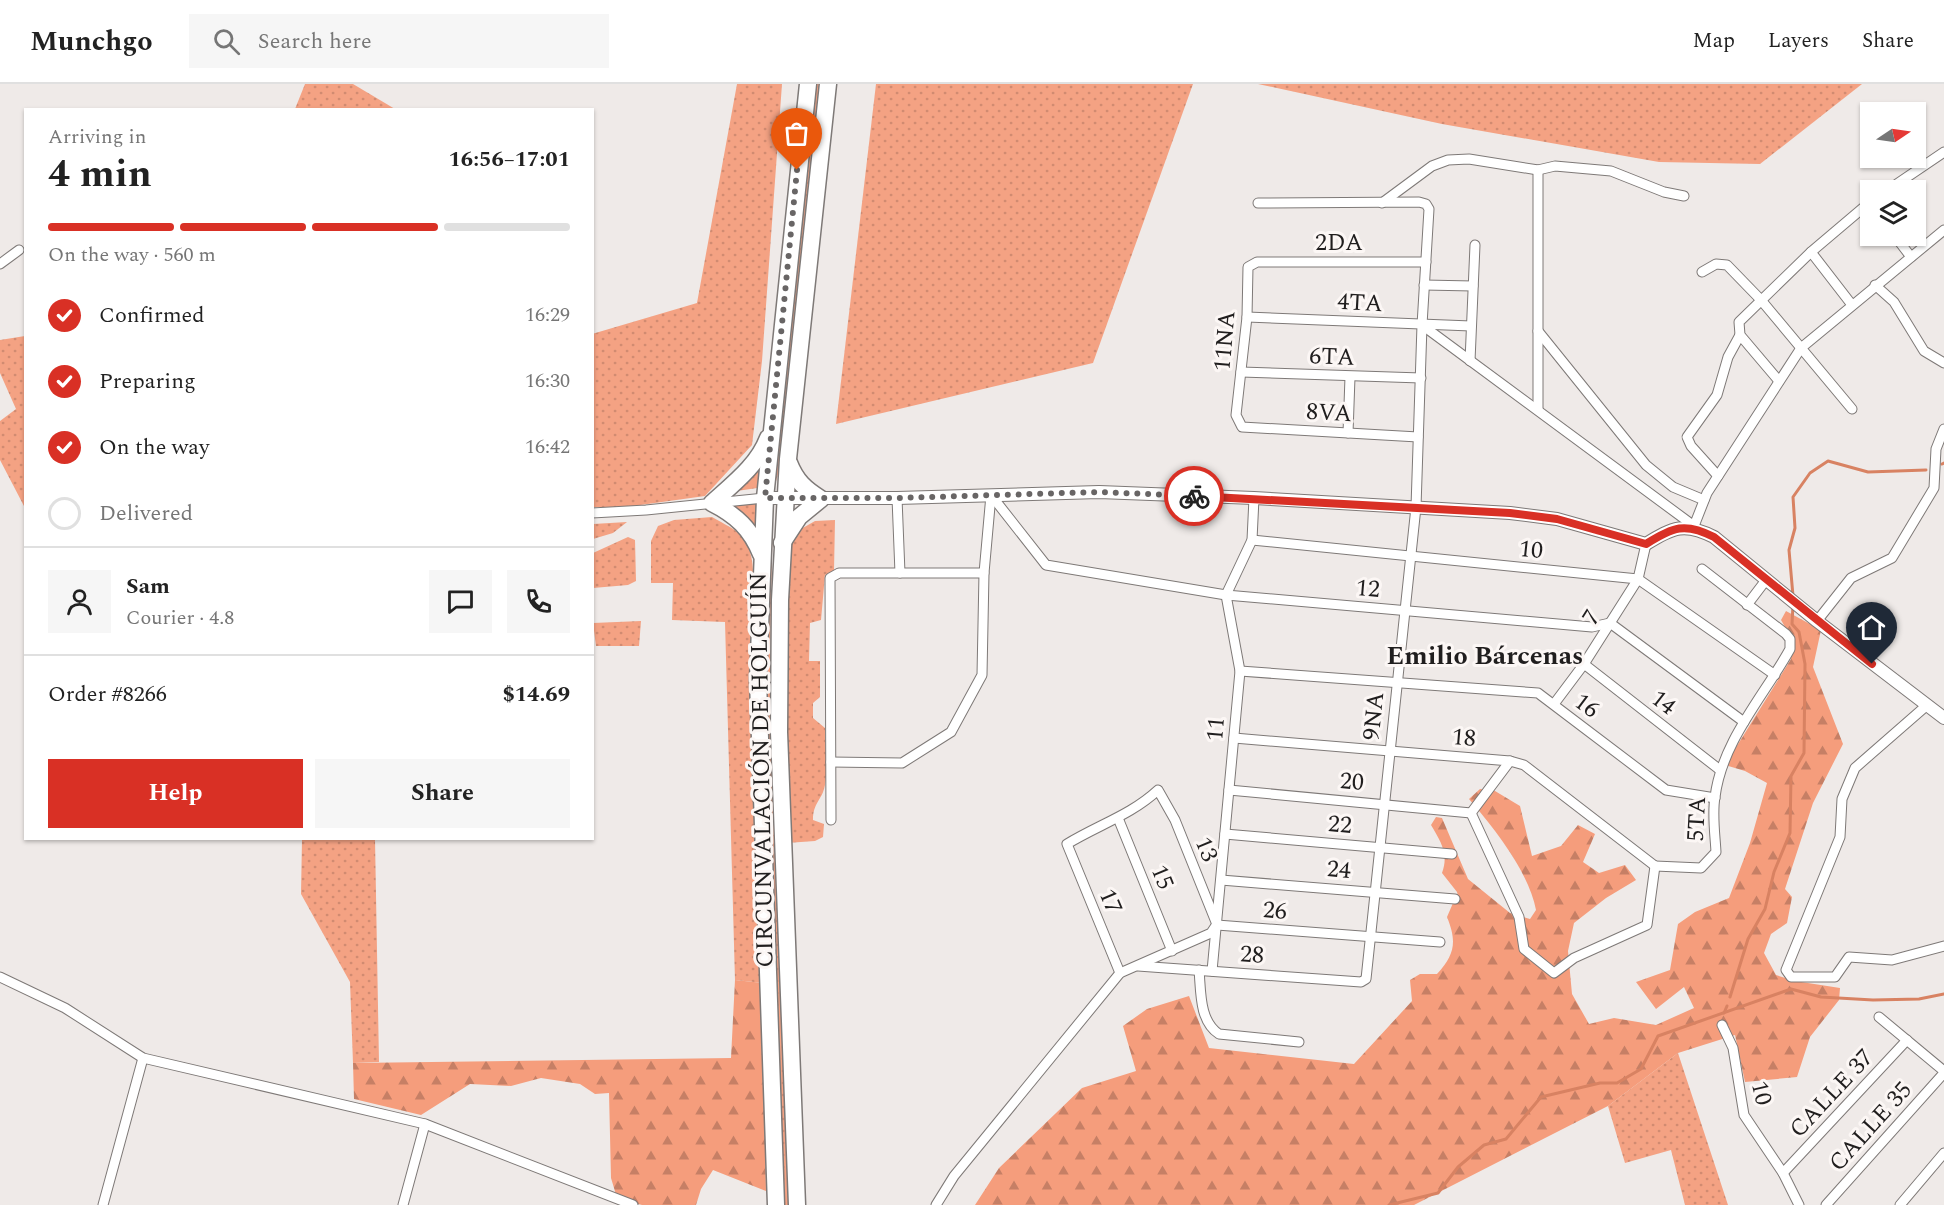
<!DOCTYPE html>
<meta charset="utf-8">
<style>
:root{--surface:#fff;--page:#f6f6f6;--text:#222;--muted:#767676;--line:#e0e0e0;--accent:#d93025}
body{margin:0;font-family:Spectral,serif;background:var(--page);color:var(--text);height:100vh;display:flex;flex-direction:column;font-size:22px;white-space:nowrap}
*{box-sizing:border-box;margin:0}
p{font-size:20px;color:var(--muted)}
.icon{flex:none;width:33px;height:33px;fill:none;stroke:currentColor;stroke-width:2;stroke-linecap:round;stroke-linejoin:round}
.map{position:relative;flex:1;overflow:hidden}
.drawer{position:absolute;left:24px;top:24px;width:570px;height:732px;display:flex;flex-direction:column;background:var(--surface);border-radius:0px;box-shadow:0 2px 4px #0004}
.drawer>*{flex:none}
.needle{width:39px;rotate:77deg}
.buttons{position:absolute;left:1860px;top:18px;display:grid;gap:12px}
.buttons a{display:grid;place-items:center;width:66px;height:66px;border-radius:0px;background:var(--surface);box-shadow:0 2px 4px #0004;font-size:30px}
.pin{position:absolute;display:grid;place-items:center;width:51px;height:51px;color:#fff;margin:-62px -26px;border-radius:50% 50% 50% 0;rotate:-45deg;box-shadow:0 0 6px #0007}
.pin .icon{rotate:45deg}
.courier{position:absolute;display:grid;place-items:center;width:60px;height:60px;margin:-30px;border:4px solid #d93025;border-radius:50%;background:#fff;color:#222;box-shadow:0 2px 8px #0007}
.overview em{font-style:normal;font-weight:700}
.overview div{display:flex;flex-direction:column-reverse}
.overview{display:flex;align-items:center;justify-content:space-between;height:102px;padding:0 24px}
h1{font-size:39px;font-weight:700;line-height:45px}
.bar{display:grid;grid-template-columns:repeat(4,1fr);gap:9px 6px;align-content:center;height:72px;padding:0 24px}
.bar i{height:8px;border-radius:4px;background:var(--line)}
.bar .on{background:var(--accent)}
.bar p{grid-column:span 4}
.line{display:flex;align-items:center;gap:15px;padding:0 24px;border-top:2px solid var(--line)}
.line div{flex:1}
.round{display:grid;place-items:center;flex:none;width:63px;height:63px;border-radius:0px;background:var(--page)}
ol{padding:0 24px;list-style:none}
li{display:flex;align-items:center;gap:18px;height:66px}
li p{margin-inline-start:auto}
li .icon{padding:6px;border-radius:50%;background:var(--accent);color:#fff;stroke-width:4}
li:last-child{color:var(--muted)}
li i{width:33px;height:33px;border:3px solid var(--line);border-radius:50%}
.button{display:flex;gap:12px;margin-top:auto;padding:12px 24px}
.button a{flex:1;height:69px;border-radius:0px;background:var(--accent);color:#fff;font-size:24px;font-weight:700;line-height:69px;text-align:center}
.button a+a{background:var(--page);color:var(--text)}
header{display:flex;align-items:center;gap:36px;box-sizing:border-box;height:84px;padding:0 30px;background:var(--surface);border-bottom:2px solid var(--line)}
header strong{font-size:28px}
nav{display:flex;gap:33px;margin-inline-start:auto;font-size:21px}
.search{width:420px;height:54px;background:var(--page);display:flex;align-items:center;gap:15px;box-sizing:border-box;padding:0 21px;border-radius:0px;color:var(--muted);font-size:22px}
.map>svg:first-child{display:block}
</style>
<header>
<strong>Munchgo</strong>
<div class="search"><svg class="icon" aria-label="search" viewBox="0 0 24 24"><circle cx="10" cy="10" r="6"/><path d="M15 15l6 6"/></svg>Search here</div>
<nav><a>Map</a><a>Layers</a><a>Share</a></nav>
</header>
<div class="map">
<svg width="1944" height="1121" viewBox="0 0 1944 1121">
<defs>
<pattern id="green-dots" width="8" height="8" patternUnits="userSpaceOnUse" patternTransform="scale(1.5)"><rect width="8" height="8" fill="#f4a283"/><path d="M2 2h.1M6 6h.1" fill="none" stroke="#d18b71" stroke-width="1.8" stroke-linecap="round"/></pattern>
<pattern id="forest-firs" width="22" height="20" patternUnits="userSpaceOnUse" patternTransform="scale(1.5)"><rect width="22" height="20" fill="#f59d7c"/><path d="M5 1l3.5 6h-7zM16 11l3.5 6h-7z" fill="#c67f65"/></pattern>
</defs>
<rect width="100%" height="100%" fill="#efeae8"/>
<g fill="url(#green-dots)">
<polygon points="305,0 353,0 395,25 295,25"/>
<polygon points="737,0 782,0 762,277 752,361 705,412 626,423 593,423 592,250 697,219"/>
<polygon points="814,0 819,0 779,387 774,404 771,400"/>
<polygon points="876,0 1193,0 1093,279 836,340"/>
<polygon points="1258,0 1862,0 1760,80 1659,78 1442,40"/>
<polygon points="25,252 26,252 25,424 0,376 0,337 16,325 0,289 0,256"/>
<polygon points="759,377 764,403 730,408"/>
<polygon points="759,417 758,446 730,420"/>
<polygon points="770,423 773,423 770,569 790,1121 785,1121 767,660 765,538"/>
<path d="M 712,433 C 720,438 730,442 737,448 C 760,467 752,503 751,529 L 763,899 L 735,896 L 725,538 L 672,536 L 673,499 L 651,499 L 651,457 L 658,442 L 674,436 Z"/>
<path d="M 835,436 L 834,487 L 825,491 L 821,536 L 810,539 L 809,577 L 820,577 L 820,613 L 813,619 L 813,634 L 825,644 C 825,662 828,683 825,701 C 822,717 813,718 813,736 L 824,740 L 823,753 L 815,757 L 787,759 L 783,528 L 789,460 L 801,445 L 815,437 Z"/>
<polygon points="627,438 613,449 593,455 593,440"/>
<polygon points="628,453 635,456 636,497 628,501 593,504 593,469"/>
<polygon points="641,537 639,562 596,562 593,539"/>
<polygon points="302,755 375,755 379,978 353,979 350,898 301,810"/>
<polygon points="1678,969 1728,1121 1685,1121 1671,1066 1625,1079 1608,1022"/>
</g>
<g fill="url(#forest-firs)">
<path d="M 1786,527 L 1821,546 L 1813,583 L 1843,660 L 1813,719 L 1785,805 L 1792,813 L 1787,839 L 1771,850 L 1764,869 L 1776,891 L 1795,897 L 1840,904 L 1839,916 L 1810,953 L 1797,993 L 1745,998 L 1735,951 L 1678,969 L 1608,1022 L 1414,1121 L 975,1121 L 999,1084 L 1082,1004 L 1136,987 L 1123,942 L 1147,925 L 1189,912 L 1209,964 L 1354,980 L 1412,917 L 1410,896 L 1420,890 L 1437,890 C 1455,870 1457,858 1447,833 L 1453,819 L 1459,816 L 1457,808 L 1442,789 C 1449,770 1441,758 1431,741 L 1436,733 L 1442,734 L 1468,795 L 1510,829 L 1530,835 L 1536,826 C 1529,788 1494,744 1469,715 L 1480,705 L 1495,707 L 1520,722 L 1532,772 L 1561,762 L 1578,741 L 1595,750 L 1583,778 L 1599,789 L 1625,781 L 1636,796 L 1606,814 L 1574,839 L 1568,867 L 1572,910 L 1589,940 L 1614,934 L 1656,941 L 1694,924 L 1684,903 L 1656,925 L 1636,898 L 1670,886 L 1678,840 L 1695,828 L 1729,814 L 1750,759 L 1767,699 L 1745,687 L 1725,681 L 1791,575 L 1792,555 L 1781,536 Z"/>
<polygon points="735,896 763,899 766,1107 713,1086 701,1105 696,1121 642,1121 617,1114 611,1094 609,1009 595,1010 580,1000 541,994 511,1002 470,1000 421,1031 354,1015 353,979 731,974"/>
</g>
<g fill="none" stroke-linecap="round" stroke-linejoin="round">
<g stroke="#d88262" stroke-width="3">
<polyline points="1942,380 1944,379"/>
<polyline points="1793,512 1789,466 1795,444 1793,413 1810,389 1828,377 1868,388 1926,386"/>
<polyline points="1730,913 1748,855 1765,825 1774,788 1790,749 1791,692 1804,669 1805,580 1799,548 1792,540 1793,521"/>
<polyline points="1724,929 1727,922"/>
<polyline points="1389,1121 1438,1109 1458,1083 1484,1061 1506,1055 1541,1013 1600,999 1617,999 1641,985 1658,952 1791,905 1821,913 1873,916 1919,915 1944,910"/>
</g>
<defs>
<g id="street">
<polyline points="1888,106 1944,68"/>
<polyline points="1382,119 1432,82 1448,76 1469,75 1538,86 1555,82 1611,87 1664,108 1684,112"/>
<polyline points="1895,152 1911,173"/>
<polyline points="1811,168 1852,221"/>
<polyline points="0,180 19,166"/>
<polyline points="1702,188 1716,180 1727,181 1761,216 1852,325"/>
<polyline points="1424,201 1473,202"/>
<polyline points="1875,201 1894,218 1924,267 1944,279"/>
<polyline points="1247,233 1471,242"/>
<polyline points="1422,241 1694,442 1707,409 1801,264 1944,146"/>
<polyline points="1538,247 1646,381 1673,403 1704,416"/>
<polyline points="1470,277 1475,161"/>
<polyline points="1241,288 1421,294"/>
<polyline points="1779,297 1740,251 1739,238 1811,168 1870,118"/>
<polyline points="1538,325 1538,86"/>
<polyline points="1348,349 1350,293"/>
<polyline points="1418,353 1242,343 1236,331 1247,233 1248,183 1257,178 1426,178"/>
<polyline points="1718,392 1691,362 1687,353 1717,311 1728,273 1740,251"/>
<polyline points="991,411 1046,481 1226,511 1592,543 1610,539 1744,638"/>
<polyline points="897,414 900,489"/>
<polyline points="592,429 646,426 765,414"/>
<polyline points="1252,456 1638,495 1775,591"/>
<polyline points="1747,521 1766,496"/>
<polyline points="1817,537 1851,494 1892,474 1934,404 1936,365 1944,345"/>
<polyline points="1584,580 1720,686"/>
<polyline points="1240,587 1538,609 1666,706 1715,714"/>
<polyline points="1554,620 1584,580 1638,495 1646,460"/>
<polyline points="1926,622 1855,684 1842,715 1840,753 1786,886 1791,893 1835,893 1849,873 1892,876 1944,862"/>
<polyline points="1234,654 1510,677 1524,681 1655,782"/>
<polyline points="831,678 902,679 951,648 982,591 984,489 991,411"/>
<polyline points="1229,706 1471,729"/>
<polyline points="1471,729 1519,833 1524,865 1554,889 1574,874 1647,841 1655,782"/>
<polyline points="1471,729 1510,677"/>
<polyline points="1118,734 1172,867"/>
<polyline points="831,736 830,494 839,489 984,489"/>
<polyline points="1225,750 1452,770"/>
<path d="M 1655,782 L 1701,784 L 1716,768 C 1715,750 1712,730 1715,713 C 1722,657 1764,612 1790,565 L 1790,555 L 1786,550 L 1702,485"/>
<polyline points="1221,796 1455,815"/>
<polyline points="1217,841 1440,858"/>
<polyline points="1138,882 1361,898 1366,895 1416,423 1422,241 1429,125 1426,120 1419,118 1258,119"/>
<path d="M 1199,886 C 1201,907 1199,937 1219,950 L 1299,958"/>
<polyline points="1212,887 1240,587 1226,511 1252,456 1254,414"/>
<path d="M 1120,889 L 1067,760 C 1098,741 1131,731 1158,706 L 1175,736 L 1216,838"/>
<polyline points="0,893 65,924 143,974 425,1040 633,1121"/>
<polyline points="1879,933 1944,987"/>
<polyline points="1722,941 1733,964 1744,1031 1783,1089 1799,1121"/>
<polyline points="1783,1089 1907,956"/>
<polyline points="103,1121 143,974"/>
<polyline points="403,1121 425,1040"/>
<polyline points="936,1121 954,1092 1120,889 1211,849 1215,843"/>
<polyline points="1826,1121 1944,989"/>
<polyline points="1900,1121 1944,1069"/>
</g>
<path id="secondary" d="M 765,414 L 897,414 L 1099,408 L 1254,414 L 1510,429 L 1557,435 L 1646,460 C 1673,443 1685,438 1714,453 L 1817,537 L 1944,634"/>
<g id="highway">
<path d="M 782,459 L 799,433 L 821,415 C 805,405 796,397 789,379"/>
<path d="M 761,470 C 751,445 736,431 712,419 C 733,400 758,381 768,354"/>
<polyline points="776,1121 758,596 765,414 808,0"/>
<polyline points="797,1121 779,648 780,516 788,375 828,0"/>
</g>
</defs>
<use href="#street" stroke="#7e7977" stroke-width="11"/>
<use href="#secondary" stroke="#7e7977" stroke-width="14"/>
<use href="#highway" stroke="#7e7977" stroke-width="19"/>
<use href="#street" stroke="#fff" stroke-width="9"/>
<use href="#secondary" stroke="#fff" stroke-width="12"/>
<use href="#highway" stroke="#fff" stroke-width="16"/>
</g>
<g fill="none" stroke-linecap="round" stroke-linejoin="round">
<polyline stroke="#686565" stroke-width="6" stroke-dasharray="0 10.8" points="797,86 765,414 897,414 1099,408 1194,412"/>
<path stroke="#d93025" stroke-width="8" d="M 1194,412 L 1510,429 L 1557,435 L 1646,460 C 1673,443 1685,438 1714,453 L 1872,580"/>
</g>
<g text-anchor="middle" stroke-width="6" stroke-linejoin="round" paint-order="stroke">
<g font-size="24" fill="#201e1e" stroke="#fcf7f5">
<text x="1339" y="166">2DA</text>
<text transform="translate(1360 218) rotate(3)" y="8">4TA</text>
<text transform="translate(1224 257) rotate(-85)" y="8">11NA</text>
<text transform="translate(1332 272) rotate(2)" y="8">6TA</text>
<text transform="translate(1329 328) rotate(3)" y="8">8VA</text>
<text transform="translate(1531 465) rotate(6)" y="8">10</text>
<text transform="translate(1368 504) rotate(5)" y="8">12</text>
<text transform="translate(1591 533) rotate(-58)" y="8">7</text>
<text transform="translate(1664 618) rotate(38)" y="8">14</text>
<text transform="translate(1587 621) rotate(37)" y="8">16</text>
<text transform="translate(1373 632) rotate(-84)" y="8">9NA</text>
<text transform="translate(1215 645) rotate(-85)" y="8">11</text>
<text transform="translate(1464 653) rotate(5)" y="8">18</text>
<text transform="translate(761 686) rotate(-91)" y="8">CIRCUNVALACIÓN DE HOLGUÍN</text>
<text transform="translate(1352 697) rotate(5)" y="8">20</text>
<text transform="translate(1696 735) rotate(-87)" y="8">5TA</text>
<text transform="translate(1340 740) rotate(5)" y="8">22</text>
<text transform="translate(1207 765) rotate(68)" y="8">13</text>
<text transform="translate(1339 785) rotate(5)" y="8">24</text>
<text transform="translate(1163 793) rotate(68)" y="8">15</text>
<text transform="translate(1111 817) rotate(67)" y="8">17</text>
<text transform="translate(1275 826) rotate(5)" y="8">26</text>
<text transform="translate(1252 870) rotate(4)" y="8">28</text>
<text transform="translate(1762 1009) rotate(77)" y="8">10</text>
<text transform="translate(1831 1009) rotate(-47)" y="8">CALLE 37</text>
<text transform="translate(1870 1042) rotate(-48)" y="8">CALLE 35</text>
</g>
<g font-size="26" font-weight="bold" fill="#201e1e" stroke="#fcf7f5">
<text x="1485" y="580">Emilio Bárcenas</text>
</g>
</g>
</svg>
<div class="buttons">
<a><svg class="needle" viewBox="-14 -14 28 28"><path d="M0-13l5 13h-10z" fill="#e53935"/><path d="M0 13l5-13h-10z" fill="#767676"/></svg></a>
<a><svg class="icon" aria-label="layers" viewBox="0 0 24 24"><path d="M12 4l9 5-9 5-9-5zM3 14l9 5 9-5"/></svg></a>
</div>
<div class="pin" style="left:797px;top:86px;background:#ea580c"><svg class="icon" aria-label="bag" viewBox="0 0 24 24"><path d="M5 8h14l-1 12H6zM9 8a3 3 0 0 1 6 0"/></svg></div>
<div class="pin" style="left:1872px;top:580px;background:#1f2937"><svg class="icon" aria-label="home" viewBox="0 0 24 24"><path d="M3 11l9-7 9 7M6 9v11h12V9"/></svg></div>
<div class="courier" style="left:1194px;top:412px"><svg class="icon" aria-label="bike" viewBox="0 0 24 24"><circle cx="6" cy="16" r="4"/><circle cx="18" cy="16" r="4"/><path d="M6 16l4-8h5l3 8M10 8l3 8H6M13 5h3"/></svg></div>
<section class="drawer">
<div class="overview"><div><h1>4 min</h1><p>Arriving in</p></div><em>16:56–17:01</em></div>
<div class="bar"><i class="on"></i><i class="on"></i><i class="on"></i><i></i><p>On the way · 560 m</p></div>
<ol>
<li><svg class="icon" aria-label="check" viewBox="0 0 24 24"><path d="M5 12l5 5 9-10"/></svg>Confirmed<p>16:29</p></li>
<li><svg class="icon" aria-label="check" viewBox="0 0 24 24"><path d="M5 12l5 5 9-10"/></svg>Preparing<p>16:30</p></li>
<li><svg class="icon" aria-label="check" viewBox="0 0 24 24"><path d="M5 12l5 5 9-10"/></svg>On the way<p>16:42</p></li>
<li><i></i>Delivered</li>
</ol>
<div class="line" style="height:108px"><a class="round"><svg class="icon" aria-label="person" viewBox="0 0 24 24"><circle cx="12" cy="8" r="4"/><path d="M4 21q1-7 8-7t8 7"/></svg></a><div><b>Sam</b><p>Courier · 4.8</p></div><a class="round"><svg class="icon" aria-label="chat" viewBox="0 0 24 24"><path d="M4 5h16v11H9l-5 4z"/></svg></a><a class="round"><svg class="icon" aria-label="phone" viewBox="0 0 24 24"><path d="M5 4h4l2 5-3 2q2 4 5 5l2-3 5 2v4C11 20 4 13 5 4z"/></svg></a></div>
<div class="line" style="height:78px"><div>Order #8266</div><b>$14.69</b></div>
<div class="button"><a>Help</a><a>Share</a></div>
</section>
</div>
